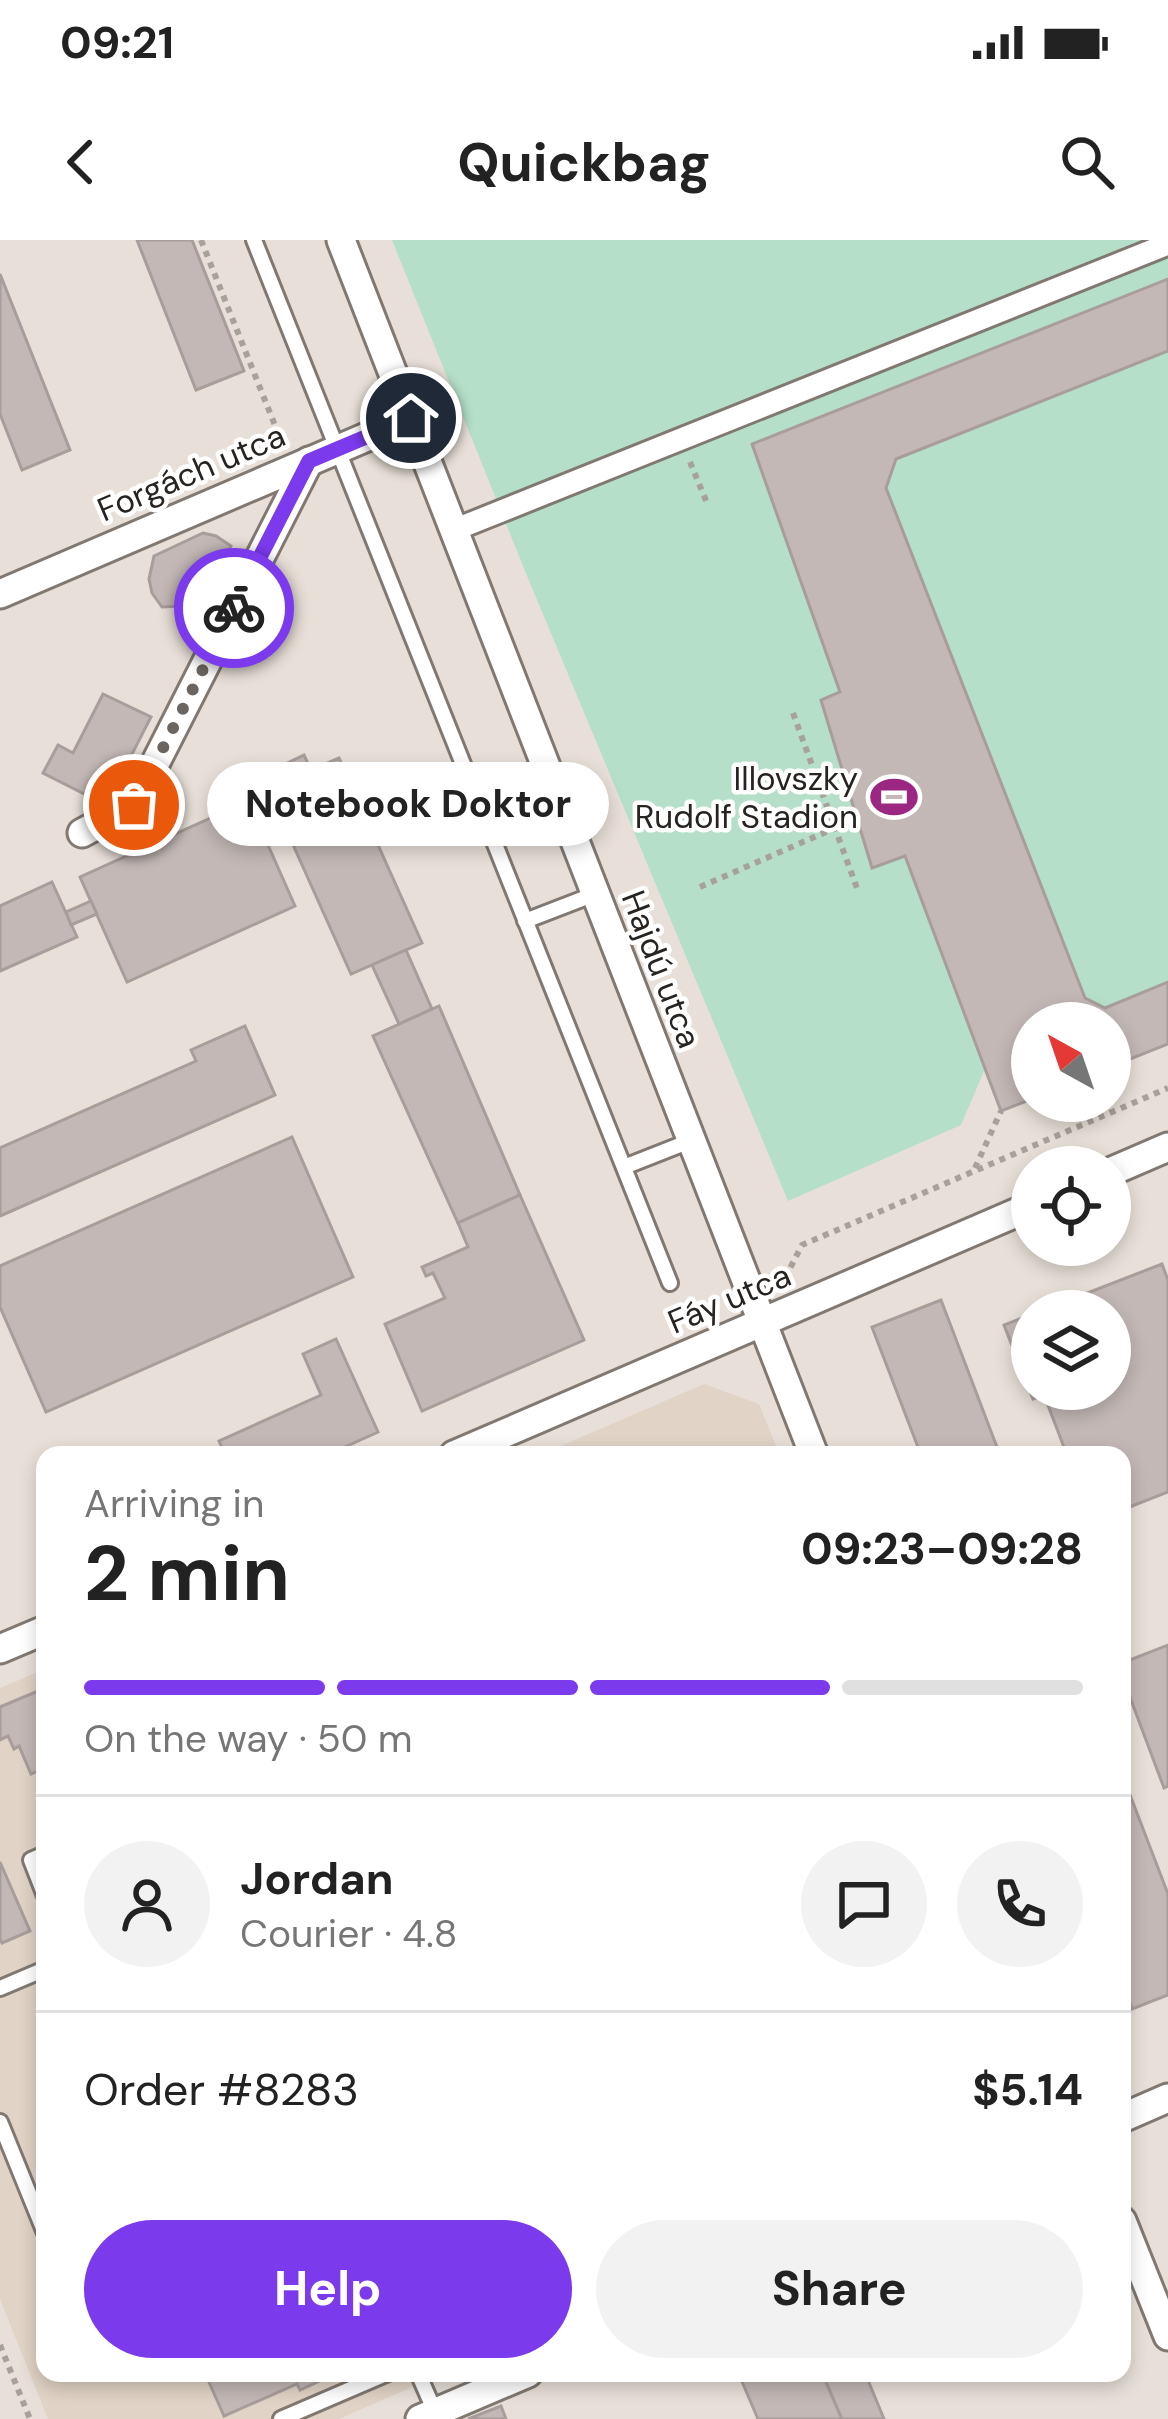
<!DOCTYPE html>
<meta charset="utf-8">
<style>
:root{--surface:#fff;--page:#f2f2f2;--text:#222;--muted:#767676;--line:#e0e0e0;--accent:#7c3aed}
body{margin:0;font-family:"DM Sans",sans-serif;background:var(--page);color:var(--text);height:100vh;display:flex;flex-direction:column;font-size:45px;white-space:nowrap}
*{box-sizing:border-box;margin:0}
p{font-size:39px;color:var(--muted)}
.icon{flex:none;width:66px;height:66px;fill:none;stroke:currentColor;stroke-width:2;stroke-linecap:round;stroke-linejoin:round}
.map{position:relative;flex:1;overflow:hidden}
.panel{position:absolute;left:36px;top:1206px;width:1095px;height:936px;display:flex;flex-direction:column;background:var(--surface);border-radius:24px;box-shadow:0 6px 18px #0003}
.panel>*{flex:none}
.needle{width:78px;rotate:320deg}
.fabs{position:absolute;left:1011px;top:762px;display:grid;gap:24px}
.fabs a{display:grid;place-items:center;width:120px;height:120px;border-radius:50%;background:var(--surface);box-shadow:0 6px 18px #0003;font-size:60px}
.pin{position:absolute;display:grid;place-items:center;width:102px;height:102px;color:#fff;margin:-51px;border:6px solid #fff;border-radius:50%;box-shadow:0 3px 12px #0007}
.courier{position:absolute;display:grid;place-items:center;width:120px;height:120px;margin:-60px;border:9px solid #7c3aed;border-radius:50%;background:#fff;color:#222;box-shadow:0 3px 15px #0007}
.bubble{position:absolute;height:84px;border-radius:42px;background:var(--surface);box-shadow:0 6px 18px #0003;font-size:39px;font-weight:700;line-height:84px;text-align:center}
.head em{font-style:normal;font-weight:700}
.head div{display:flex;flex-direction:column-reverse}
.head{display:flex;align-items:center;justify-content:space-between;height:204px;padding:0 48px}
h1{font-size:78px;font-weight:700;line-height:90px}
.bar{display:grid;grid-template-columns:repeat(4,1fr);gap:18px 12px;align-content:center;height:144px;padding:0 48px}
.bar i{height:15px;border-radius:9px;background:var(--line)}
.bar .selected{background:var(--accent)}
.bar p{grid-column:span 4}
.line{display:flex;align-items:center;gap:30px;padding:0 48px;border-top:3px solid var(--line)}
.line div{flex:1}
.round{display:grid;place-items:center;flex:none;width:126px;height:126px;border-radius:63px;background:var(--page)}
.primary-button{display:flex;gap:24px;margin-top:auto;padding:24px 48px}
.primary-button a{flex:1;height:138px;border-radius:72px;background:var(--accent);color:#fff;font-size:48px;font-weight:700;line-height:138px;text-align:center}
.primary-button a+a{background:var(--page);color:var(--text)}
.status{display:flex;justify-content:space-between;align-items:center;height:84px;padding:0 60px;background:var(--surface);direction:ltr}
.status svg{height:33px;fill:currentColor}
header{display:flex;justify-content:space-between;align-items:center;height:156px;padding:0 48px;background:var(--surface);font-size:54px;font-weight:700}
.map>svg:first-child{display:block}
</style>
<div class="status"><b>09:21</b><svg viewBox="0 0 49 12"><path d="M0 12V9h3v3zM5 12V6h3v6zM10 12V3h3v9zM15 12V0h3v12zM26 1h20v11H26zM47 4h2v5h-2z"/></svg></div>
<header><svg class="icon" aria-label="back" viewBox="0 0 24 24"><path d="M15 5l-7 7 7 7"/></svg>Quickbag<svg class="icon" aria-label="search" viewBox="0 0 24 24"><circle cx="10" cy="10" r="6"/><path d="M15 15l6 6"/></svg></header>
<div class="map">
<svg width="1168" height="2179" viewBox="0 0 1168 2179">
<rect width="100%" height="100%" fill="#e8e0d8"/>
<g fill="#e1d3c5">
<polygon points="704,1144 759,1164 780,1215 540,1215"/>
<polygon points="45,1429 45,2133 444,2133 339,2179 48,2179 0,2059 0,1448"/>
</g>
<polygon fill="#b5dfc9" points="392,0 1168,0 1168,804 1110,827 1110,783 1032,783 1032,859 1001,871 984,831 961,885 788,961 525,331"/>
<g fill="#c3b8b6" stroke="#a89d9b" stroke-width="3">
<polygon points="137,0 192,0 244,131 196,150"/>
<polygon points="0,34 70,210 22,230 0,174"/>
<polygon points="1168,39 1168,111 896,219 886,248 1085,758 1105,768 1168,742 1168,804 1110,827 1110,783 1032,783 1032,859 1001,871 905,616 872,628 821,460 840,452 752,204"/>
<polygon points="203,293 216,296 231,306 195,377 186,366 162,367 152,353 149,339 154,316"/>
<polygon points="103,454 151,477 106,565 43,533 58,505 73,513"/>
<polygon points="304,515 311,530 339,518 422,703 351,734 268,549 283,542 277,528"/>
<polygon points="246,562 259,592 283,582 289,595 268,605 295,666 127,742 80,637"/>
<polygon points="52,642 77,697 0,731 0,666"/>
<polygon points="91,661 97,674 71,685 66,672"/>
<polygon points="406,710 432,769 399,784 372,725"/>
<polygon points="439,766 520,955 458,983 373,796"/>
<polygon points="245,786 275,855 0,976 0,908 196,821 191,810"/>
<polygon points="292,897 353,1037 46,1172 0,1067 0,1026"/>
<polygon points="520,955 584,1100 422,1171 385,1084 445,1058 433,1033 426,1036 422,1027 468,1007 458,983"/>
<polygon points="1162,1024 1168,1040 1168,1252 1122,1270 1122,1215 1067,1215 1044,1155 1033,1159 1004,1085 1032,1074 1032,1149 1110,1149 1110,1071 1041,1071"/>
<polygon points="941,1060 1000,1215 921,1215 872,1087"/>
<polygon points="336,1099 378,1192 327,1215 225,1215 219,1201 321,1155 303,1114"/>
<polygon points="1168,1405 1168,1546 1164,1548 1122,1436 1122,1423"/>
<polygon points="45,1448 45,1528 31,1534 19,1506 14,1509 8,1496 0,1500 0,1467"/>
<polygon points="1122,1534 1168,1654 1168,1755 1132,1769 1122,1741"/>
<polygon points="0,1622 30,1691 2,1703 0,1699"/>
<polygon points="205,2133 337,2133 300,2150 297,2144 224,2176"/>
<polygon points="748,2133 822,2133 842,2179 758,2179 740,2137"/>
<polygon points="834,2133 865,2133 884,2179 842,2179 824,2137"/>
<polygon points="501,2166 506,2179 468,2179"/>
</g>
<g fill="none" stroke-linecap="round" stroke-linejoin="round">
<defs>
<g id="service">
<polyline points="254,0 670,1043"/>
<polyline points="525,681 595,654"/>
<polyline points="624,927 690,901"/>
<polyline points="45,1614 31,1620 45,1656"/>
<polyline points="0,1748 45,1729"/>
<polyline points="0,1882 45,1993"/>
<polyline points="418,2133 435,2172"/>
<polyline points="281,2179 388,2133"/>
</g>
<polyline id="pedestrian" points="454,290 1168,4"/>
<g id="minor">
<polyline points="341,0 814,1215"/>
<polyline points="0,354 411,178"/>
<polyline points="82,593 134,565 309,221"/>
<polyline points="1110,932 1168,907"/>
<polyline points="454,1215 1032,966"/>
<polyline points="0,1409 45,1390"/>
<polyline points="1122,1878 1168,1858"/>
<polyline points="1122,1981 1168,2096"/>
<polyline points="420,2179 528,2133"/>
</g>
</defs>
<use href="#service" stroke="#807871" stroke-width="20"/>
<use href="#pedestrian" stroke="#807871" stroke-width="27"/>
<use href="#minor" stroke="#807871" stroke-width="33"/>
<g stroke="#a8a19b" stroke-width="6" stroke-dasharray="6 6" stroke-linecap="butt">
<polyline points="201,0 282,203"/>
<polyline points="690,222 707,263"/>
<polyline points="793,473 858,651"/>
<polyline points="700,647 835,588"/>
<polyline points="975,928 1001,871"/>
<polyline points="785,1038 802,1005 1168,848"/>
<polyline points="0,2105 30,2179"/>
</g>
<use href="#service" stroke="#fff" stroke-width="14"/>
<use href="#pedestrian" stroke="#fff" stroke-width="21"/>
<use href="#minor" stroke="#fff" stroke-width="27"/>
</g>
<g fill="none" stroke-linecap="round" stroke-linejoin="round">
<polyline stroke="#6a6561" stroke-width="12" stroke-dasharray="0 21.6" points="134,565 234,368"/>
<polyline stroke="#7c3aed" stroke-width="15" points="234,368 309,221 411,178"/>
</g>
<defs>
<symbol id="stadium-bare" viewBox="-9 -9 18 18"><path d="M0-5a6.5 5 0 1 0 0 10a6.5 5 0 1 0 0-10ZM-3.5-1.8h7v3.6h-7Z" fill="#9c2782" stroke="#fff" stroke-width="2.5" paint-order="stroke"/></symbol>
</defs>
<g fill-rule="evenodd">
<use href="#stadium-bare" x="861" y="524" width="66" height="66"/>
</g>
<g text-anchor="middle" stroke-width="9" stroke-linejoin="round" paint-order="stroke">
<g font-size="33" fill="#262321" stroke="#fff">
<text transform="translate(191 232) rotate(-23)" y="12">Forgách utca</text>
<text transform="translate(662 729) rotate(69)" y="12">Hajdú utca</text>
<text transform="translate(729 1058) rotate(-23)" y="12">Fáy utca</text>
</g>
<g font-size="33" fill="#262321" stroke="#fff" text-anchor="end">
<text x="858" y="550">Illovszky<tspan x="858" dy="38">Rudolf Stadion</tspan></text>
</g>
</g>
</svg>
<div class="fabs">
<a><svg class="needle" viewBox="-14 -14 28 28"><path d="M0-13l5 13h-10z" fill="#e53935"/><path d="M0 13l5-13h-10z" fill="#767676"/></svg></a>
<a><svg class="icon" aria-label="locate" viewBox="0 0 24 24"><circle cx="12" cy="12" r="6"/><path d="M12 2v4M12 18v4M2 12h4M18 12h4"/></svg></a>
<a><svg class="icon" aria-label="layers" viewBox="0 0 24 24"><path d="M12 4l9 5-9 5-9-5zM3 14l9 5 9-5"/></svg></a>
</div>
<div class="pin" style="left:134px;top:565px;background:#ea580c"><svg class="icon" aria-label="bag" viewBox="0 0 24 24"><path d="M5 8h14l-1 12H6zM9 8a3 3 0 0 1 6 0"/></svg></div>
<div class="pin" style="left:411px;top:178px;background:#1f2937"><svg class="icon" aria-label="home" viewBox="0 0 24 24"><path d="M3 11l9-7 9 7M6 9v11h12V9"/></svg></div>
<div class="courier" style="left:234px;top:368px"><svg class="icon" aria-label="bike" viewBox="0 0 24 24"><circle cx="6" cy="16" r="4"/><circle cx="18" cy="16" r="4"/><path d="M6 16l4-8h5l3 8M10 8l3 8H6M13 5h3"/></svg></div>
<div class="bubble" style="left:207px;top:522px;width:402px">Notebook Doktor</div>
<section class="panel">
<div class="head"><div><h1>2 min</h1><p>Arriving in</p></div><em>09:23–09:28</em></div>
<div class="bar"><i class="selected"></i><i class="selected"></i><i class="selected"></i><i></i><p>On the way · 50 m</p></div>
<div class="line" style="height:216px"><a class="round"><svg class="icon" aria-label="person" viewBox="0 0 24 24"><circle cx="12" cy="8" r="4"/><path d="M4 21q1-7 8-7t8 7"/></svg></a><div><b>Jordan</b><p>Courier · 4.8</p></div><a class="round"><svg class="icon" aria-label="chat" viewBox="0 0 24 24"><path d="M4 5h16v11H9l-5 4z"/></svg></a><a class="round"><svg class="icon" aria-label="phone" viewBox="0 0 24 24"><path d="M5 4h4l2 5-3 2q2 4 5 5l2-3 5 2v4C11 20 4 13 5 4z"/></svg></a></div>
<div class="line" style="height:156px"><div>Order #8283</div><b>$5.14</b></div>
<div class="primary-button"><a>Help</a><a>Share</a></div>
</section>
</div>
